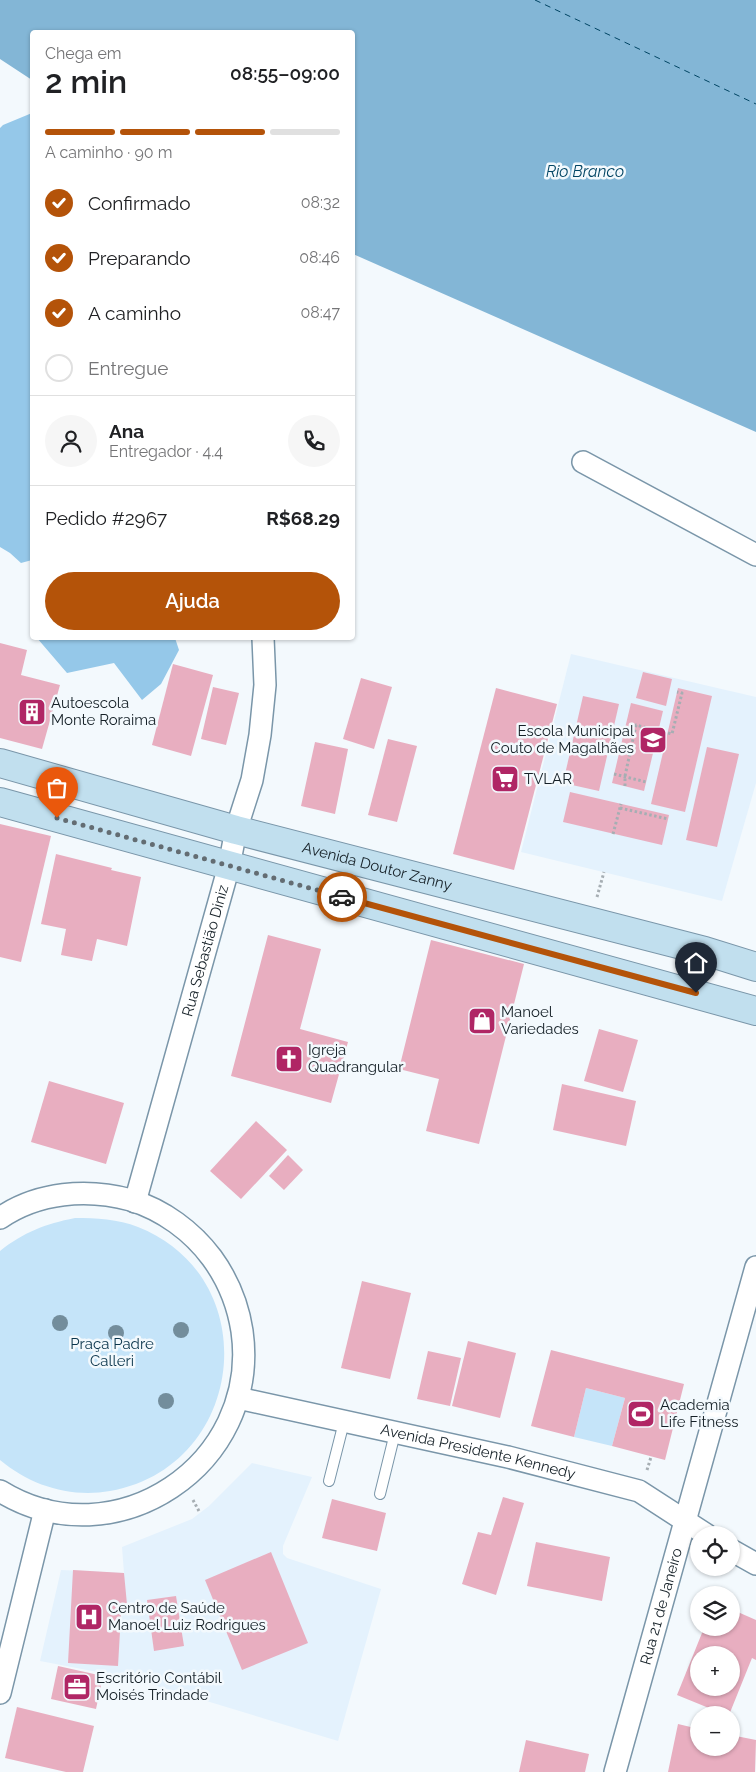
<!DOCTYPE html>
<html lang="pt">
<meta charset="utf-8">
<style>
:root{--surface:#fff;--page:#f6f6f6;--text:#202124;--muted:#757577;--line:#e0e0e0;--accent:#b45309}
body{margin:0;font-family:Raleway,sans-serif;background:var(--page);color:var(--text);height:100vh;display:flex;flex-direction:column;font-size:19px;white-space:nowrap}
*{box-sizing:border-box;margin:0}
p{font-size:16px;color:var(--muted)}
.icon{flex:none;width:28px;height:28px;fill:none;stroke:currentColor;stroke-width:2;stroke-linecap:round;stroke-linejoin:round}
.map{position:relative;flex:1;overflow:hidden}
.details{position:absolute;left:30px;top:30px;width:325px;height:610px;display:flex;flex-direction:column;background:var(--surface);border-radius:5px;box-shadow:0 1px 4px #0004}
.details>*{flex:none}
.controls{position:absolute;left:690px;top:1526px;display:grid;gap:10px}
.controls a{display:grid;place-items:center;width:50px;height:50px;border-radius:50%;background:var(--surface);box-shadow:0 1px 4px #0004;font-size:25px}
.pin{position:absolute;display:grid;place-items:center;width:42px;height:42px;color:#fff;margin:-51px -21px;border-radius:50% 50% 50% 0;rotate:-45deg;box-shadow:0 0 5px #0007}
.pin .icon{rotate:45deg}
.courier{position:absolute;display:grid;place-items:center;width:50px;height:50px;margin:-25px;border:4px solid #b45309;border-radius:50%;background:#fff;color:#222;box-shadow:0 1px 6px #0007}
.overview em{font-style:normal;font-weight:600}
.overview div{display:flex;flex-direction:column-reverse}
.overview{display:flex;align-items:center;justify-content:space-between;height:85px;padding:0 15px}
h1{font-size:32px;font-weight:600;line-height:38px}
.bar{display:grid;grid-template-columns:repeat(4,1fr);gap:8px 5px;align-content:center;height:60px;padding:0 15px}
.bar i{height:6px;border-radius:4px;background:var(--line)}
.bar .selected{background:var(--accent)}
.bar p{grid-column:span 4}
.line{display:flex;align-items:center;gap:12px;padding:0 15px;border-top:1px solid var(--line)}
.line div{flex:1}
.round{display:grid;place-items:center;flex:none;width:52px;height:52px;border-radius:26px;background:var(--page)}
ol{padding:0 15px;list-style:none}
li{display:flex;align-items:center;gap:15px;height:55px}
li p{margin-inline-start:auto}
li .icon{padding:5px;border-radius:50%;background:var(--accent);color:#fff;stroke-width:4}
li:last-child{color:var(--muted)}
li i{width:28px;height:28px;border:2px solid var(--line);border-radius:50%}
.action{display:flex;gap:10px;margin-top:auto;padding:10px 15px}
.action a{flex:1;height:58px;border-radius:30px;background:var(--accent);color:#fff;font-size:20px;font-weight:600;line-height:58px;text-align:center}
.map>svg:first-child{display:block}
</style>
<div class="map">
<svg width="756" height="1772" viewBox="0 0 756 1772">
<rect width="100%" height="100%" fill="#f3f9fd"/>
<g fill="#e4f2fd">
<polygon points="571,654 756,697 756,783 722,901 521,852"/>
<polygon points="252,1463 312,1477 283,1546 283,1554 287,1558 381,1589 338,1741 134,1679 40,1661 61,1570 124,1573 122,1547 192,1519 209,1506"/>
</g>
<g fill="#c5e4f9">
<path d="M 75,1218 C 96,1218 118,1219 138,1227 C 267,1278 246,1467 110,1491 C 71,1498 31,1486 0,1460 L 0,1251 C 24,1232 45,1224 75,1218 Z"/>
<polygon points="586,1388 625,1398 612,1446 574,1437"/>
</g>
<g fill="#95c8e9">
<polygon points="32,113 32,560 21,563 10,553 0,547 0,128 3,125"/>
<polygon points="37,638 175,638 179,650 161,684 142,700 114,663 67,673"/>
</g>
<polygon fill="#83b6d6" points="0,0 756,0 756,432 353,254 352,32 32,32 32,80 0,59"/>
<g fill="none" stroke-linecap="round" stroke-linejoin="round">
<polyline stroke="#004463" stroke-width="1" stroke-dasharray="6 5" stroke-linecap="butt" points="535,0 756,104"/>
</g>
<g fill="#e8aec0" fill-rule="evenodd">
<polygon points="0,643 27,650 21,675 60,685 42,749 0,738"/>
<polygon points="173,664 213,675 191,756 152,745"/>
<polygon points="643,672 672,679 666,706 636,698"/>
<polygon points="361,678 392,687 374,749 343,739"/>
<polygon points="213,687 239,693 226,745 201,739"/>
<polygon points="496,688 557,704 514,870 453,854"/>
<polygon points="678,688 712,696 685,812 651,804"/>
<polygon points="583,696 619,704 599,791 563,783"/>
<polygon points="631,703 663,711 644,791 612,783"/>
<polygon points="388,739 417,746 397,822 368,815"/>
<polygon points="315,742 348,749 335,814 301,806"/>
<polygon points="707,747 739,754 717,847 686,840"/>
<polygon points="570,792 669,815 662,845 563,822"/>
<polygon points="0,824 51,836 21,962 0,957"/>
<polygon points="56,854 112,868 111,870 141,877 127,946 97,939 92,961 61,955 66,929 41,924"/>
<polygon points="268,935 321,949 300,1029 348,1042 331,1103 231,1076"/>
<polygon points="431,940 524,964 479,1144 426,1131 439,1079 399,1069"/>
<polygon points="599,1029 638,1040 623,1092 584,1081"/>
<polygon points="49,1081 124,1103 106,1164 31,1142"/>
<polygon points="562,1084 636,1101 626,1146 553,1130"/>
<polygon points="256,1121 287,1150 241,1199 210,1171"/>
<polygon points="288,1155 303,1170 284,1190 269,1176"/>
<polygon points="362,1281 411,1293 390,1379 341,1368"/>
<polygon points="468,1341 516,1353 500,1418 452,1406"/>
<polygon points="551,1350 684,1384 665,1460 612,1446 625,1398 586,1388 574,1437 531,1426"/>
<polygon points="428,1351 461,1358 450,1406 417,1399"/>
<polygon points="503,1497 524,1503 496,1595 462,1584 478,1532 491,1535"/>
<polygon points="332,1499 386,1513 377,1551 322,1538"/>
<polygon points="536,1542 610,1557 602,1601 527,1586"/>
<polygon points="271,1552 308,1643 242,1670 205,1580"/>
<polygon points="73,1570 124,1573 128,1615 121,1614 118,1666 68,1663"/>
<polygon points="176,1596 184,1646 154,1651 147,1600"/>
<path d="M 731,1609 L 756,1620 L 756,1660 L 752,1658 L 729,1715 L 726,1715 L 677,1695 L 704,1628 L 731,1628 ZM 699,1655 L 731,1655 L 731,1688 L 699,1688 Z"/>
<polygon points="58,1666 103,1676 96,1709 51,1699"/>
<polygon points="17,1707 94,1726 83,1772 66,1772 5,1758"/>
<polygon points="678,1724 699,1729 699,1748 731,1748 731,1735 756,1740 755,1772 668,1772"/>
<polygon points="526,1740 589,1754 585,1772 519,1772"/>
</g>
<g fill="none" stroke-linecap="round" stroke-linejoin="round">
<defs>
<g id="lane">
<polyline points="329,1481 344,1422"/>
<polyline points="380,1494 395,1433"/>
</g>
<g id="street">
<polyline points="583,462 756,555"/>
<path id="s1" d="M 135,1202 L 229,866 L 236,830 L 252,780 L 260,735 L 265,685 L 263,638"/>
<path d="M 0,1218 C 38,1192 87,1188 131,1200 C 163,1210 192,1231 212,1258 C 228,1280 238,1305 242,1331 C 261,1464 115,1562 0,1491"/>
<path id="s2" d="M 238,1398 L 508,1457 L 639,1491 L 707,1535"/>
<polyline points="731,1550 756,1564"/>
<polyline points="0,1693 45,1510"/>
<path id="s3" d="M 615,1772 L 756,1267"/>
</g>
<g id="secondary">
<path id="s4" d="M 0,763 L 236,830 L 705,951 L 756,967"/>
<polyline points="0,802 756,1011"/>
</g>
</defs>
<use href="#lane" stroke="#7a96a9" stroke-width="12"/>
<use href="#street" stroke="#7a96a9" stroke-width="24"/>
<use href="#secondary" stroke="#7a96a9" stroke-width="30"/>
<g stroke="#a6aeb3" stroke-width="3" stroke-dasharray="2.5 2.5" stroke-linecap="butt">
<polyline points="668,733 672,734 682,693 677,692"/>
<polyline points="614,774 646,782"/>
<polyline points="625,786 625,776 636,725 658,731"/>
<polyline points="620,808 668,819"/>
<polyline points="613,834 621,804"/>
<polyline points="597,897 604,872"/>
<polyline points="647,1470 651,1457"/>
<polyline points="193,1500 200,1513"/>
</g>
<use href="#lane" stroke="#fff" stroke-width="10"/>
<use href="#street" stroke="#fff" stroke-width="21"/>
<use href="#secondary" stroke="#c1dfee" stroke-width="28"/>
</g>
<g fill="#738d9c">
<circle cx="60" cy="1323" r="8"/>
<circle cx="181" cy="1330" r="8"/>
<circle cx="116" cy="1333" r="8"/>
<circle cx="166" cy="1401" r="8"/>
</g>
<g fill="none" stroke-linecap="round" stroke-linejoin="round">
<polyline stroke="#636c72" stroke-width="5" stroke-dasharray="0 9" points="57,818 342,897"/>
<polyline stroke="#b45309" stroke-width="6" points="342,897 696,993"/>
</g>
<defs>
<symbol id="building-square" viewBox="-11 -11 22 22"><rect x="-9" y="-9" width="18" height="18" rx="4" fill="#b02665" stroke="#f3f9fd"/><path d="M-4-6H4V6H1V3H-1V6H-4ZM-2.5-4.3h1.7v1.8h-1.7ZM.8-4.3h1.7v1.8H.8ZM-2.5-1h1.7V.8h-1.7ZM.8-1h1.7V.8H.8Z" fill="#fff"/></symbol>
<symbol id="school-square" viewBox="-11 -11 22 22"><rect x="-9" y="-9" width="18" height="18" rx="4" fill="#b02665" stroke="#f3f9fd"/><path d="M0-5L7-2L0 1L-7-2ZM-4 1L0 2.5L4 1V4Q0 6-4 4Z" fill="#fff"/></symbol>
<symbol id="supermarket-square" viewBox="-11 -11 22 22"><rect x="-9" y="-9" width="18" height="18" rx="4" fill="#b02665" stroke="#f3f9fd"/><path d="M-6-5.5h2.5l.6 2H6L4.5 2H-2.5L-4.4-4H-6ZM-1.5 3.2a1.3 1.3 0 1 0 .1 0ZM3 3.2a1.3 1.3 0 1 0 .1 0Z" fill="#fff"/></symbol>
<symbol id="shop-square" viewBox="-11 -11 22 22"><rect x="-9" y="-9" width="18" height="18" rx="4" fill="#b02665" stroke="#f3f9fd"/><path d="M-5-2.5h2.3a2.7 3.5 0 0 1 5.4 0H5L5.5 6h-11ZM-1.5-2.5h3a1.5 2.3 0 0 0-3 0Z" fill="#fff"/></symbol>
<symbol id="church-square" viewBox="-11 -11 22 22"><rect x="-9" y="-9" width="18" height="18" rx="4" fill="#b02665" stroke="#f3f9fd"/><path d="M-1.2-6h2.4v3.5h3.3v2.4h-3.3V6h-2.4V-.1h-3.3v-2.4h3.3Z" fill="#fff"/></symbol>
<symbol id="stadium-square" viewBox="-11 -11 22 22"><rect x="-9" y="-9" width="18" height="18" rx="4" fill="#b02665" stroke="#f3f9fd"/><path d="M0-5a6.5 5 0 1 0 0 10a6.5 5 0 1 0 0-10ZM-3.5-1.8h7v3.6h-7Z" fill="#fff"/></symbol>
<symbol id="hospital-square" viewBox="-11 -11 22 22"><rect x="-9" y="-9" width="18" height="18" rx="4" fill="#b02665" stroke="#f3f9fd"/><path d="M-5-5h3v3.5h4V-5h3V5h-3V1.5h-4V5h-3Z" fill="#fff"/></symbol>
<symbol id="office-square" viewBox="-11 -11 22 22"><rect x="-9" y="-9" width="18" height="18" rx="4" fill="#b02665" stroke="#f3f9fd"/><path d="M-6-3h4V-5.5h4V-3h4V5H-6ZM-1-4.5V-3h2v-1.5ZM-6 0V1H6V0Z" fill="#fff"/></symbol>
</defs>
<g fill-rule="evenodd">
<use href="#building-square" x="16" y="696" width="32" height="32"/>
<use href="#school-square" x="637" y="724" width="32" height="32"/>
<use href="#supermarket-square" x="489" y="763" width="32" height="32"/>
<use href="#shop-square" x="466" y="1005" width="32" height="32"/>
<use href="#church-square" x="273" y="1043" width="32" height="32"/>
<use href="#stadium-square" x="625" y="1398" width="32" height="32"/>
<use href="#hospital-square" x="73" y="1601" width="32" height="32"/>
<use href="#office-square" x="61" y="1671" width="32" height="32"/>
</g>
<g text-anchor="middle" stroke-width="5" stroke-linejoin="round" paint-order="stroke">
<g font-size="15" fill="#152027" stroke="#f3f9fd" text-anchor="start">
<text x="51" y="708">Autoescola<tspan x="51" dy="17">Monte Roraima</tspan></text>
<text x="634" y="736" text-anchor="end">Escola Municipal<tspan x="634" dy="17">Couto de Magalhães</tspan></text>
<text x="524" y="784">TVLAR</text>
<text x="501" y="1017">Manoel<tspan x="501" dy="17">Variedades</tspan></text>
<text x="308" y="1055">Igreja<tspan x="308" dy="17">Quadrangular</tspan></text>
<text x="660" y="1410">Academia<tspan x="660" dy="17">Life Fitness</tspan></text>
<text x="108" y="1613">Centro de Saúde<tspan x="108" dy="17">Manoel Luiz Rodrigues</tspan></text>
<text x="96" y="1683">Escritório Contábil<tspan x="96" dy="17">Moisés Trindade</tspan></text>
</g>
<g font-size="15" fill="#152027" stroke="#f3f9fd">
<text dy="5" stroke="none"><textPath href="#s4" startOffset="391">Avenida Doutor Zanny</textPath></text>
<text dy="5" stroke="none"><textPath href="#s1" startOffset="261">Rua Sebastião Diniz</textPath></text>
<text dy="5" stroke="none"><textPath href="#s2" startOffset="246">Avenida Presidente Kennedy</textPath></text>
<text dy="5" stroke="none"><textPath href="#s3" startOffset="172">Rua 21 de Janeiro</textPath></text>
</g>
<g font-size="15" fill="#0a354c" stroke="#f3f9fd">
<text x="112" y="1349">Praça Padre<tspan x="112" dy="17">Calleri</tspan></text>
</g>
<g font-size="16" font-style="italic" fill="#004463" stroke="#f3f9fd">
<text x="585" y="177">Rio Branco</text>
</g>
</g>
</svg>
<div class="controls">
<a><svg class="icon" aria-label="locate" viewBox="0 0 24 24"><circle cx="12" cy="12" r="6"/><path d="M12 2v4M12 18v4M2 12h4M18 12h4"/></svg></a>
<a><svg class="icon" aria-label="layers" viewBox="0 0 24 24"><path d="M12 4l9 5-9 5-9-5zM3 14l9 5 9-5"/></svg></a>
<a>+</a>
<a>−</a>
</div>
<div class="pin" style="left:57px;top:818px;background:#ea580c"><svg class="icon" aria-label="bag" viewBox="0 0 24 24"><path d="M5 8h14l-1 12H6zM9 8a3 3 0 0 1 6 0"/></svg></div>
<div class="pin" style="left:696px;top:993px;background:#1f2937"><svg class="icon" aria-label="home" viewBox="0 0 24 24"><path d="M3 11l9-7 9 7M6 9v11h12V9"/></svg></div>
<div class="courier" style="left:342px;top:897px"><svg class="icon" aria-label="car" viewBox="0 0 24 24"><path d="M5 17H2v-5l4-1 3-4h7l3 4 3 1v5h-3M9 17h6M6 11h13"/><circle cx="7" cy="17" r="2"/><circle cx="17" cy="17" r="2"/></svg></div>
<section class="details">
<div class="overview"><div><h1>2 min</h1><p>Chega em</p></div><em>08:55–09:00</em></div>
<div class="bar"><i class="selected"></i><i class="selected"></i><i class="selected"></i><i></i><p>A caminho · 90 m</p></div>
<ol>
<li><svg class="icon" aria-label="check" viewBox="0 0 24 24"><path d="M5 12l5 5 9-10"/></svg>Confirmado<p>08:32</p></li>
<li><svg class="icon" aria-label="check" viewBox="0 0 24 24"><path d="M5 12l5 5 9-10"/></svg>Preparando<p>08:46</p></li>
<li><svg class="icon" aria-label="check" viewBox="0 0 24 24"><path d="M5 12l5 5 9-10"/></svg>A caminho<p>08:47</p></li>
<li><i></i>Entregue</li>
</ol>
<div class="line" style="height:90px"><a class="round"><svg class="icon" aria-label="person" viewBox="0 0 24 24"><circle cx="12" cy="8" r="4"/><path d="M4 21q1-7 8-7t8 7"/></svg></a><div><b>Ana</b><p>Entregador · 4.4</p></div><a class="round"><svg class="icon" aria-label="phone" viewBox="0 0 24 24"><path d="M5 4h4l2 5-3 2q2 4 5 5l2-3 5 2v4C11 20 4 13 5 4z"/></svg></a></div>
<div class="line" style="height:65px"><div>Pedido #2967</div><b>R$68.29</b></div>
<div class="action"><a>Ajuda</a></div>
</section>
</div>
